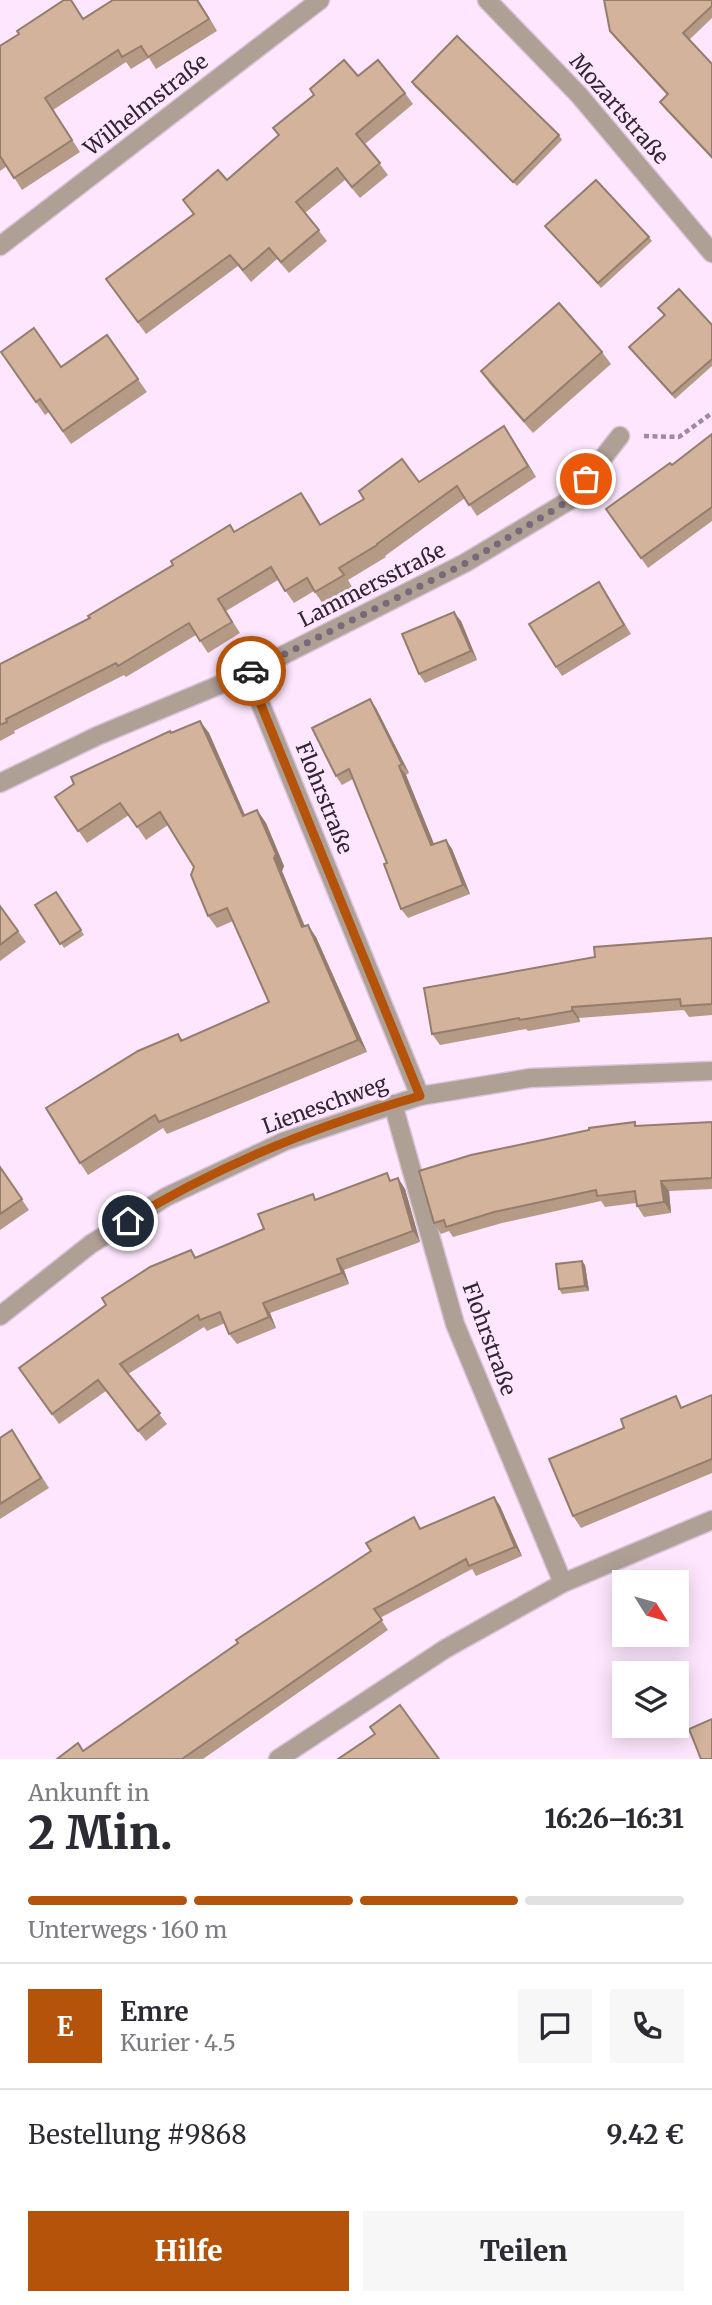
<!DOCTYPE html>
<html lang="de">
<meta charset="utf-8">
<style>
:root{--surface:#fff;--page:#f7f7f7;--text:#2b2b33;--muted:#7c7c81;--line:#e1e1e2;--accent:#b45309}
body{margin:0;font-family:Merriweather,serif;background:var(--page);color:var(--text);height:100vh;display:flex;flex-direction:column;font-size:26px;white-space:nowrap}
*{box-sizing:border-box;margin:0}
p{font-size:23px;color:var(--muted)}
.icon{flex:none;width:38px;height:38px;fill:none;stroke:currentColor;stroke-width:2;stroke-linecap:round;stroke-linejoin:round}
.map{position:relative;height:1759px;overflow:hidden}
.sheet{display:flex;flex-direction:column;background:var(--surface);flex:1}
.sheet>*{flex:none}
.needle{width:46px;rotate:127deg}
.tools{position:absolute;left:612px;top:1570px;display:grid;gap:14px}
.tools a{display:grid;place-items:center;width:77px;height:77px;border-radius:0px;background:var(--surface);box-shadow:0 4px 18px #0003;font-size:35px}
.pin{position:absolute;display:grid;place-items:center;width:60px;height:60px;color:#fff;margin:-30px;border:4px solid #fff;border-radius:50%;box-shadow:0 2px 7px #0007}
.courier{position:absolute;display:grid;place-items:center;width:70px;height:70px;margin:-35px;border:5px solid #b45309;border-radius:50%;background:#fff;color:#222;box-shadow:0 2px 9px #0007}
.summary em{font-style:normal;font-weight:800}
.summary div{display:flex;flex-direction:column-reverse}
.summary{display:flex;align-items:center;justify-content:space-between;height:119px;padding:0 28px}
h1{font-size:46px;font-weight:800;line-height:52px}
.bar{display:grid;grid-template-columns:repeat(4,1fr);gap:10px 7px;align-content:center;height:84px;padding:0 28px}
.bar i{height:9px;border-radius:5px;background:var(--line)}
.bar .selected{background:var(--accent)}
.bar p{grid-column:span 4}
.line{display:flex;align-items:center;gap:18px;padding:0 28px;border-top:2px solid var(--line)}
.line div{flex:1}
.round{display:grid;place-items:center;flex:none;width:74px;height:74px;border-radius:0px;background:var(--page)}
.primary-button{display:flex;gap:14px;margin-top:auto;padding:14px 28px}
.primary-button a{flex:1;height:80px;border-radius:0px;background:var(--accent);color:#fff;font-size:28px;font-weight:800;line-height:80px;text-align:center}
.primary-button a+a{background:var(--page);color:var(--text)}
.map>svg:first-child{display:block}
</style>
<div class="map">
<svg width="712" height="1759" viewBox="0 0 712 1759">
<rect width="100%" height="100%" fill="#fee7fe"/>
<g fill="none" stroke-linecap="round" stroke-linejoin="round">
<defs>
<g id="minor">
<polyline points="487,0 579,95 712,253"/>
<polyline points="0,246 320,0"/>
<polyline points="248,673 420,1096"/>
<polyline points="0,783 97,736 248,673 465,563 570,500 620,436"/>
<polyline points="393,1104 455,1324 563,1583"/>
<polyline points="0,1316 91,1244 166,1197 285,1141 420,1096 530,1078 712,1071"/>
<polyline points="278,1759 445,1649 563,1583 712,1520"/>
</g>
</defs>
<use href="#minor" stroke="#d9c4d9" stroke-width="21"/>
<polyline stroke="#9e8c9e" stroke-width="4.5" stroke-dasharray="5 3.5" stroke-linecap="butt" points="644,436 679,437 712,413"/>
<use href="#minor" stroke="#afa096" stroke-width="18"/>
</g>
<g fill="#b59a86">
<polygon points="113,0 198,0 217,31 156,69 149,58 131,69 126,62 53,110 80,152 22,190 7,166 0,171 0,46 83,18"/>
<polygon points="712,0 712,18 689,40 712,64 712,159 665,109 660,102 667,95 615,38 610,31"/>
<polygon points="358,76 405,93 413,104 365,144 388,175 360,198 345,180 305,213 327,241 289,273 277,259 251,282 238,266 146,334 106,279 193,214 183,200 227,180 278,136 314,95 310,89"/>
<polygon points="412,82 559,135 562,140 517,186 415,87"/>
<polygon points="545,226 649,237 652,241 601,288"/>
<polygon points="658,308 712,325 712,366 675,399 629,347 664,315"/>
<polygon points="107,335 147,392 71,444 49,412 45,415 1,352 61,367"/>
<polygon points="602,352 611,364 533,433 490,384 481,371"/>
<polygon points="504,426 536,477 477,516 465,498 385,556 386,557 348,580 352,587 323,604 314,591 294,603 278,580 226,611 240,633 208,653 196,635 126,677 124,675 14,731 15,733 0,741 0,664 90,618 173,565 230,525 235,532 301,493 321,525 419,482"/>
<polygon points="712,434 712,521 648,568 606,509 672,465"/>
<polygon points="605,591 631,634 562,676 556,667"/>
<polygon points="461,621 477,660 425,683 419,674"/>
<polygon points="376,708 409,773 406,775 434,844 446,840 452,849 470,894 408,918 401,909 387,863 353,779 342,785 336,776"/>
<polygon points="200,721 209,733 245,815 257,810 266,823 284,866 282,871 305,926 316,937 367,1052 167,1134 163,1128 88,1175 80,1163 178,1034 183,1040 269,1002 233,921 217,928 208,916 194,867 168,825 146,840 129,815 87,843 55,797 171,733"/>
<polygon points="56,892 84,935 64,948 35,905"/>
<polygon points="0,906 26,942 0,961"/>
<polygon points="712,938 712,1015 689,1017 684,1010 579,1018 580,1022 528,1031 526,1029 440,1045 432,1034"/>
<polygon points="712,1122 712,1189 669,1191 671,1213 644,1217 637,1206 636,1203 605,1207 601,1201 502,1223 453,1237 449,1231 441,1234 434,1223 638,1126"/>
<polygon points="0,1167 29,1210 0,1230"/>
<polygon points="398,1178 405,1189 420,1242 344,1270 349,1284 270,1313 276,1328 237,1344 229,1334 225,1323 207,1331 204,1327 128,1374 167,1424 146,1441 106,1391 59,1424 19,1368 191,1250 196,1257 264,1229 316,1199"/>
<polygon points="585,1265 589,1291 562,1294 559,1289"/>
<polygon points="712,1395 712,1473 581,1528 573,1516 683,1407"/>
<polygon points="12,1430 49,1488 0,1519 0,1438"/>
<polygon points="494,1497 500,1506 522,1556 476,1576 472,1569 380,1618 388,1630 203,1759 57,1759 83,1751 421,1528"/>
</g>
<g fill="#947d6d">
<polygon points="197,0 198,0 217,31 209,19"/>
<polygon points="504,426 512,438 536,477 528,466"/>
<polygon points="301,493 309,504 328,537 320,525"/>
<polygon points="454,612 461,621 477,660 471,651"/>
<polygon points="370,699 376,708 409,773 402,764"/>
<polygon points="200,721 209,733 251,829 243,816"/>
<polygon points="399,766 406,775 438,854 431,845"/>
<polygon points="257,810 266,823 284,866 282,871 310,940 302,927 274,858"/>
<polygon points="446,840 452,849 470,894 463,885"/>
<polygon points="308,925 316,937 367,1052 358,1040"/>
<polygon points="572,1007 579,1018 580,1022 572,1011"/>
<polygon points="398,1178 405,1189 420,1242 413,1231"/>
<polygon points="661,1181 669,1191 671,1213 664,1202"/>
<polygon points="337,1259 344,1270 349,1284 342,1273"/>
<polygon points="582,1261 585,1265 589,1291 585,1286"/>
<polygon points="263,1303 270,1313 276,1328 269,1317"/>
<polygon points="494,1497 500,1506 522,1556 515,1547"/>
</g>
<g fill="#d3b39c" stroke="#947d6d" stroke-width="2">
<polygon points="64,0 71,0 83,19 113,0 197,0 209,19 148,57 141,46 122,57 118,50 45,98 72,140 14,178 0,156 0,46 19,34 17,31"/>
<polygon points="604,0 712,0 712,6 683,33 712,64 712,157 660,102 668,94 610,31"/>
<polygon points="457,36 559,135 513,182 412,82"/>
<polygon points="344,60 358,76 378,60 405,93 356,134 380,163 352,187 337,168 296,202 319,230 281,262 269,248 243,270 230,255 138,322 106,279 194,214 183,200 218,170 227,180 279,135 273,128 314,95 310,89"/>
<polygon points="596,180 649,237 598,283 545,226"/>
<polygon points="679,289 712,325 712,359 672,394 629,347 665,315 658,308"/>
<polygon points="559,303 602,352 524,421 481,371"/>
<polygon points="34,328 61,367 107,335 138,379 63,431 40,399 36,402 1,352"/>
<polygon points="504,426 528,466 469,505 457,486 377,544 377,545 339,568 344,575 315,592 307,578 285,591 271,567 218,599 232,622 200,641 189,623 118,666 116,663 6,719 7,722 0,725 0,664 90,618 88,616 173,565 171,561 230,525 234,532 301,493 320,525 364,499 359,491 402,459 419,482"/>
<polygon points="712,434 712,507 641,558 606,509 670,463 672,465"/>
<polygon points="599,582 624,625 556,667 529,624"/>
<polygon points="454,612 471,651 419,674 402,634"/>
<polygon points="370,699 402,764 399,766 431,845 446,840 463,885 401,909 384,864 387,863 349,769 336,776 312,728"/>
<polygon points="200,721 243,816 257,810 276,854 274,858 302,927 308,925 358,1040 159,1122 155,1115 80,1163 46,1108 138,1051 178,1034 181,1041 269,1002 227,908 208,916 191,875 194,867 160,812 137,827 120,803 78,831 55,797 74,784 71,777 170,731 171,733"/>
<polygon points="56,892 81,930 60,944 35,905"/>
<polygon points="0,906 18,931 0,945"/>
<polygon points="712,938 712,1004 681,1006 680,999 572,1007 572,1011 520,1020 519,1018 432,1034 424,988 595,957 594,947"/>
<polygon points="635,1122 635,1126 712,1122 712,1178 661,1181 664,1202 637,1206 635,1191 597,1196 596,1190 494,1212 446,1227 444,1220 434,1223 419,1171 471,1155 589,1130 589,1128"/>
<polygon points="0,1167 22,1199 0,1214"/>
<polygon points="387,1173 390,1181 398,1178 413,1231 337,1259 342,1273 263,1303 269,1317 229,1334 220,1312 200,1320 198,1315 120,1364 160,1413 138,1431 98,1380 52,1414 19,1368 106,1305 102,1298 150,1267 191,1250 195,1258 264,1229 258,1214 313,1194 315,1200"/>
<polygon points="582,1261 585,1286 559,1289 556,1264"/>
<polygon points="712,1395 712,1459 573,1516 549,1459 624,1428 621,1419 676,1396 681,1408"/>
<polygon points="12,1430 41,1478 0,1504 0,1438"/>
<polygon points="494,1497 515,1547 469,1566 466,1559 374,1609 382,1620 182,1759 57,1759 78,1743 83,1751 238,1643 236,1640 371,1551 366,1543 414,1517 420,1529"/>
<polygon points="400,1705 439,1759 338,1759 375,1734 370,1727"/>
<polygon points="712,1719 712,1759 701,1759 689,1729"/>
</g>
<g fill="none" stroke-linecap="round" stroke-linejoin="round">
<polyline stroke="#786978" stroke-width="7" stroke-dasharray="0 12.6" points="251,671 466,563 570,500 586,479"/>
<path stroke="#b45309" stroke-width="9" d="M 128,1221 C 218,1165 319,1125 420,1096 L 248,673 L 251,671"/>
</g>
<g text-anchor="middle" stroke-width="6" stroke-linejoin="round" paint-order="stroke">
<g font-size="21" fill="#302530" stroke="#fee7fe">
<text transform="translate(146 105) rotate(-38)" y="7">Wilhelmstraße</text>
<text transform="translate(619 109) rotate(49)" y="7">Mozartstraße</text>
<text transform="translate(372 585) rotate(-27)" y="7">Lammersstraße</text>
<text transform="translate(324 798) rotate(68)" y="7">Flohrstraße</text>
<text transform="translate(325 1105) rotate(-20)" y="7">Lieneschweg</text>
<text transform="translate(489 1339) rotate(70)" y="7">Flohrstraße</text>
</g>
</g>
</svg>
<div class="tools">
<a><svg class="needle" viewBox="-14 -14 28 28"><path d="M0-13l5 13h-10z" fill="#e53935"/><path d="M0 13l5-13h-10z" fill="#7c7c81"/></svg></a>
<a><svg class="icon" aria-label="layers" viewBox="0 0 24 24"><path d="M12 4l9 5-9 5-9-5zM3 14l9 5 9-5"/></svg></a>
</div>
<div class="pin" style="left:586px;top:479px;background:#ea580c"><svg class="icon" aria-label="bag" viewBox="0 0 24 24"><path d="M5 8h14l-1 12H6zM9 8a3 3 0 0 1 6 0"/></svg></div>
<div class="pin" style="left:128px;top:1221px;background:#1f2937"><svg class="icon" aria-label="home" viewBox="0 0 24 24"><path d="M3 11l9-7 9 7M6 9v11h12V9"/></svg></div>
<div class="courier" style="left:251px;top:671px"><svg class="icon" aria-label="car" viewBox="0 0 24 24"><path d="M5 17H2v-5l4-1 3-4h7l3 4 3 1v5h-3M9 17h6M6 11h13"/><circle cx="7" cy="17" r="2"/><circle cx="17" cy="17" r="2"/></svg></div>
</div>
<section class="sheet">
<div class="summary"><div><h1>2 Min.</h1><p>Ankunft in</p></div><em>16:26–16:31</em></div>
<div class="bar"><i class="selected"></i><i class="selected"></i><i class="selected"></i><i></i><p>Unterwegs · 160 m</p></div>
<div class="line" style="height:126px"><b class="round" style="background:var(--accent);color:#fff">E</b><div><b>Emre</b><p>Kurier · 4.5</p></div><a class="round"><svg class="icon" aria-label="chat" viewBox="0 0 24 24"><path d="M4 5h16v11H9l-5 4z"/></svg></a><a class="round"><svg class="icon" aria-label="phone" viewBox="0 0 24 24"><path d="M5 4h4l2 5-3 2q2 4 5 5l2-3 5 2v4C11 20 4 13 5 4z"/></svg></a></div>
<div class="line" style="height:91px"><div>Bestellung #9868</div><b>9.42 €</b></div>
<div class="primary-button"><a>Hilfe</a><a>Teilen</a></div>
</section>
